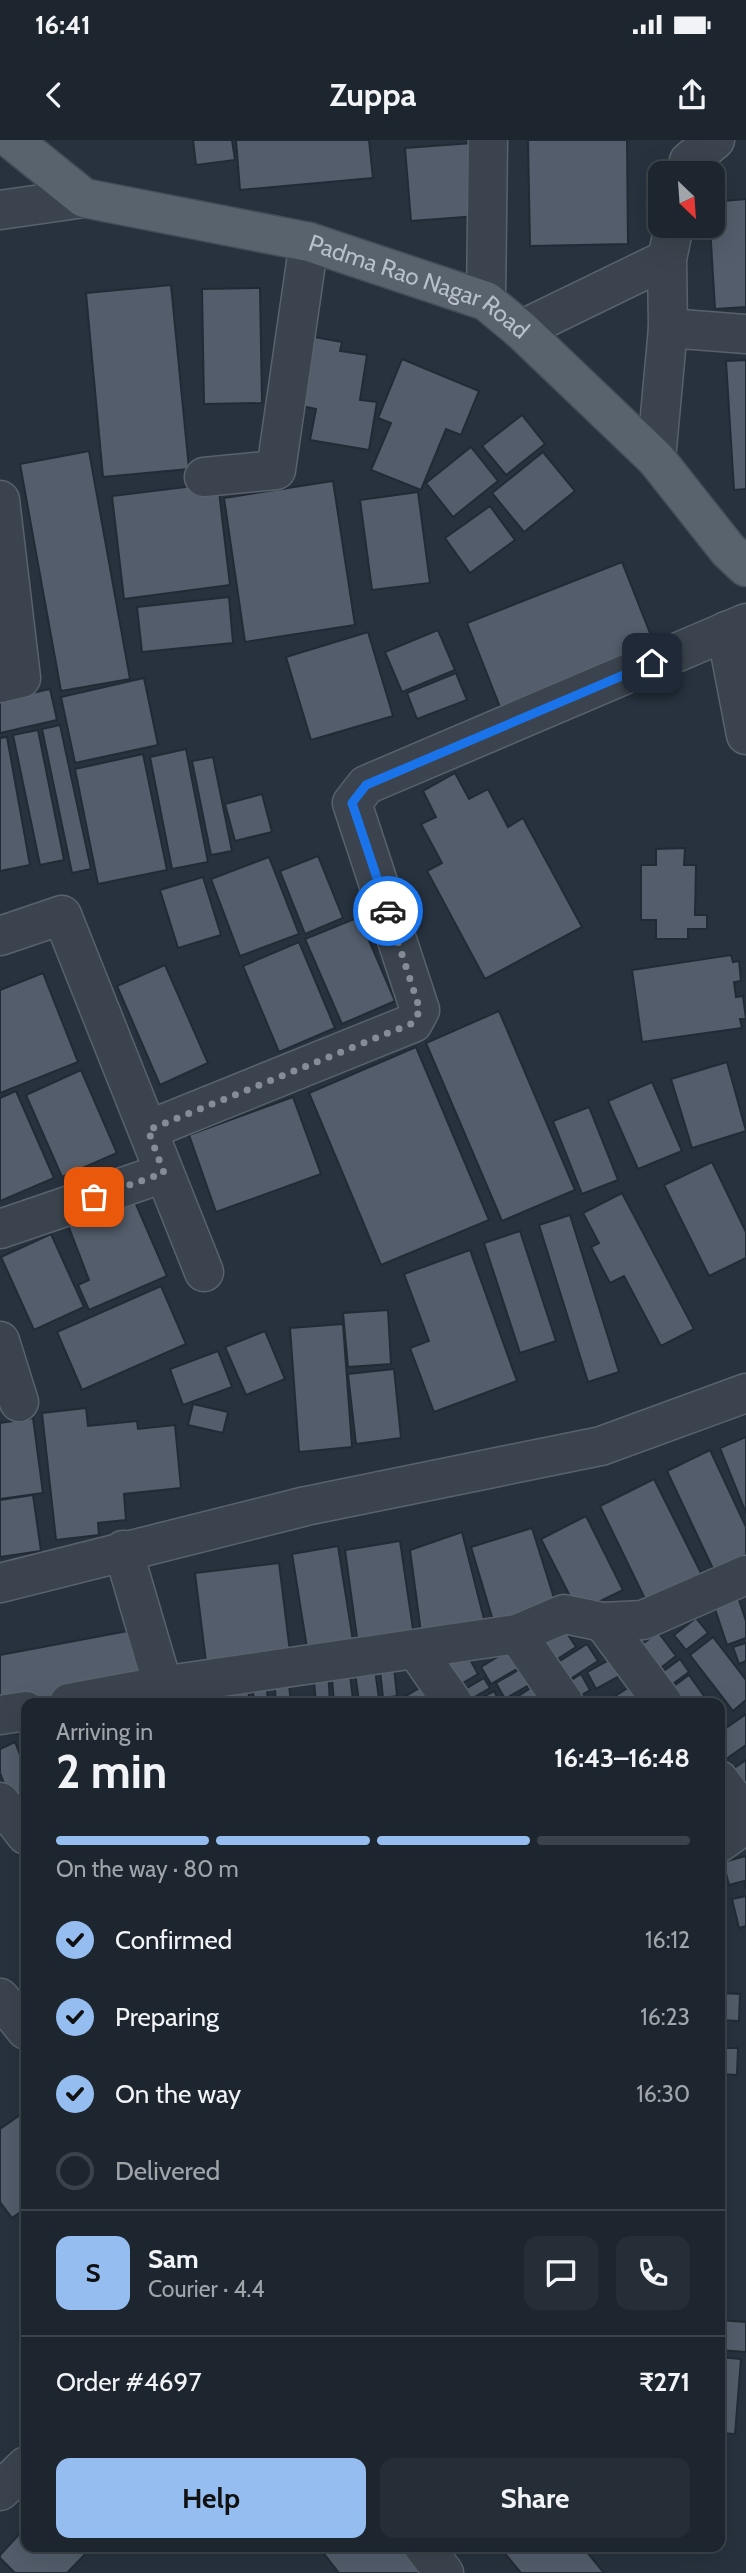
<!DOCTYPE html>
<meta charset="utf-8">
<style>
:root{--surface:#1d262e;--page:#252e36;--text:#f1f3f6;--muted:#a0a5aa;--line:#3b434a;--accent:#96bdef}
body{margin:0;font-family:Cabin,sans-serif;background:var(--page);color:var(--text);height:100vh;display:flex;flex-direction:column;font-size:26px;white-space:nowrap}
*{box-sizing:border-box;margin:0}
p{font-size:23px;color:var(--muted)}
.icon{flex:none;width:38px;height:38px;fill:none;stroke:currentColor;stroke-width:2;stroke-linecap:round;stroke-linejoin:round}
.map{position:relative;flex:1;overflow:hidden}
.side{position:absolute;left:21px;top:1558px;width:704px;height:854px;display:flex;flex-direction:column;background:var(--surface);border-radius:14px;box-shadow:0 7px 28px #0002,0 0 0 2px var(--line)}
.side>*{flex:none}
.needle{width:46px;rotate:155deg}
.fabs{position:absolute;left:648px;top:21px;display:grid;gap:14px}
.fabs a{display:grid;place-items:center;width:77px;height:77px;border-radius:14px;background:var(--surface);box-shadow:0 7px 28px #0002,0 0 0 2px var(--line);font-size:35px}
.pin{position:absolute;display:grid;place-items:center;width:60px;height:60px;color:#fff;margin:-30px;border-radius:14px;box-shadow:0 4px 10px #0006}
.courier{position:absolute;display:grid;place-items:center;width:70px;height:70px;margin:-35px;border:5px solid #1a73e8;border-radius:50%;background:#fff;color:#222;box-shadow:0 2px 9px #0007}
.overview em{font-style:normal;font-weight:700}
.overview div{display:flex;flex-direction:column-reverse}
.overview{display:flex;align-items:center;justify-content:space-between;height:119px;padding:0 35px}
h1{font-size:46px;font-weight:700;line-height:52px}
.bar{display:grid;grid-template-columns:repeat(4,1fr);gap:10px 7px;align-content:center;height:84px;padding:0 35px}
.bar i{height:9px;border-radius:5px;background:var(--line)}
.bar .active{background:var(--accent)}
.bar p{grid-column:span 4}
.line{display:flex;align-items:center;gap:18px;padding:0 35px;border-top:2px solid var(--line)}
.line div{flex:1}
.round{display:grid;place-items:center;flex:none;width:74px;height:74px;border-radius:14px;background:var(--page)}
ol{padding:0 35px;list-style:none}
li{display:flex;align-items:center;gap:21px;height:77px}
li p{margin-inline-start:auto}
li .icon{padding:7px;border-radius:50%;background:var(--accent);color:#111;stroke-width:4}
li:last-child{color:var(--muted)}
li i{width:38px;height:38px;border:4px solid var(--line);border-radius:50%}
.cta{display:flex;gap:14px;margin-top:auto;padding:14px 35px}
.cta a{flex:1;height:80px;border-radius:14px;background:var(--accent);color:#111;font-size:28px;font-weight:700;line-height:80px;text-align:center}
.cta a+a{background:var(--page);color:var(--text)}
.status{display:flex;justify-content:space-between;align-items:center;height:49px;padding:0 35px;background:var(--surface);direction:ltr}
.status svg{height:19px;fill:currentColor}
header{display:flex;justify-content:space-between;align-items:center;height:91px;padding:0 35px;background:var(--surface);font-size:32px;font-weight:700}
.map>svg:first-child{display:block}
</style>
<div class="status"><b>16:41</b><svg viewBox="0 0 49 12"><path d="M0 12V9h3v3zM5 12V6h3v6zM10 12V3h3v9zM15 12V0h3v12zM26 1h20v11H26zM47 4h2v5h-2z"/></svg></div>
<header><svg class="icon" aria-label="back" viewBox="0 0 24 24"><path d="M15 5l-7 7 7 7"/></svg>Zuppa<svg class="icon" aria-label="share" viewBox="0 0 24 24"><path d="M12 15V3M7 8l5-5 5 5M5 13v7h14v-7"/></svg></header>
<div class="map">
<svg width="746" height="2433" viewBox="0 0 746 2433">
<rect width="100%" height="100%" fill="#27323e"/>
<g fill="#535d6b" stroke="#222b35" stroke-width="2">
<polygon points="193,0 232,0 235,20 196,25"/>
<polygon points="236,0 369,0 373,38 240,50"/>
<polygon points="528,0 627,0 628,104 530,106"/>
<polygon points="473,3 478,76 411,81 405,8"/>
<polygon points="746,59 746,167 715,169 710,86 712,86 712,62"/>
<polygon points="171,145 189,329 103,337 86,153"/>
<polygon points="260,148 262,263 204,264 202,149"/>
<polygon points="309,196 342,202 340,211 367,215 360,260 377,262 369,310 310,300 316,269 297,265"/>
<polygon points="402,219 479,251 461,295 446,289 421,350 371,330 391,283 378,278"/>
<polygon points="746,220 746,349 734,350 726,221"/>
<polygon points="522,275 545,304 506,335 482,306"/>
<polygon points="471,307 498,341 453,377 426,343"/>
<polygon points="89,311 130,539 61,551 20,324"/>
<polygon points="543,312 575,351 524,392 492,353"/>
<polygon points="333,341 355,485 245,502 224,358"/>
<polygon points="218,343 230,445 124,459 112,356"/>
<polygon points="418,352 430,443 372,450 360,360"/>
<polygon points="490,366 515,400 470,433 445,398"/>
<polygon points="622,422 657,511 502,572 467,483"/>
<polygon points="229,457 233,503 142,512 137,467"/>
<polygon points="438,490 455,530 402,552 385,512"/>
<polygon points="368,492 393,576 311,600 286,517"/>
<polygon points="456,533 467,560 417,579 407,553"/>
<polygon points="144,538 158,605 75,623 61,557"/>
<polygon points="50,549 57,580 0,593 0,560"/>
<polygon points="60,585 91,729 72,733 42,589"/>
<polygon points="38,590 64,720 40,725 13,595"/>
<polygon points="7,597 30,725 0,731 0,598"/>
<polygon points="186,609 208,722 172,729 150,617"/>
<polygon points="143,614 167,730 98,744 75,629"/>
<polygon points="213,617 232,711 211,715 192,621"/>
<polygon points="455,633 469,659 488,649 508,687 523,678 582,787 485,839 427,731 442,723 421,684 436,677 423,651"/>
<polygon points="262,654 272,692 235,701 225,664"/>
<polygon points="685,708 684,725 696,725 695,775 707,775 707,789 688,789 688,799 656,799 656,780 641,780 641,725 656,725 656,709"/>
<polygon points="318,716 343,778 305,794 280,731"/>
<polygon points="269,717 299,794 240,816 211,739"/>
<polygon points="203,737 221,795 178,808 160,750"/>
<polygon points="359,777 395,861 342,884 305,799"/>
<polygon points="299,802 335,888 279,912 243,826"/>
<polygon points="731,815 733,822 739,821 741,841 734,842 736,857 743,856 746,879 740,879 742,888 642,902 632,830"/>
<polygon points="165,825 208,923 160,945 117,846"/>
<polygon points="43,833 78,922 0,953 0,850"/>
<polygon points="499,871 575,1050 502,1081 426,903"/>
<polygon points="416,907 489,1080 381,1125 309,953"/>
<polygon points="727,922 746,991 692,1008 671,939"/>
<polygon points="81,930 117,1013 62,1037 26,955"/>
<polygon points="652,942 682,1011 638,1029 608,961"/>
<polygon points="16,951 54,1038 0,1061 0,958"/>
<polygon points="293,957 321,1034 216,1072 189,995"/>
<polygon points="589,967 618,1040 582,1054 553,981"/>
<polygon points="712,1022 746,1092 746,1118 709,1136 664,1045"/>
<polygon points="622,1053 694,1189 661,1206 624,1136 610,1143 591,1107 599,1103 583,1073"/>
<polygon points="132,1055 167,1136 89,1170 78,1145 89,1140 68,1085"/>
<polygon points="570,1075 619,1232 588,1242 539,1085"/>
<polygon points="520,1091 556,1201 520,1213 484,1103"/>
<polygon points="51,1094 84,1167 34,1190 1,1117"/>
<polygon points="470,1110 517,1241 434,1272 410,1208 429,1201 404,1134"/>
<polygon points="161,1146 186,1204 82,1250 57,1192"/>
<polygon points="388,1170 391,1224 348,1227 343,1173"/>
<polygon points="343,1184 352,1307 299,1312 290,1188"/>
<polygon points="265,1191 285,1239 246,1255 225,1207"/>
<polygon points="218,1211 232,1247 183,1265 170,1229"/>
<polygon points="394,1229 401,1298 356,1304 348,1234"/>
<polygon points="193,1264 228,1272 223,1293 188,1285"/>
<polygon points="86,1268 88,1286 137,1281 138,1289 175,1285 181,1348 124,1354 126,1380 98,1383 99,1395 56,1400 42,1273"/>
<polygon points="33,1278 43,1353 0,1359 0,1283"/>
<polygon points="746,1297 746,1373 720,1308"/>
<polygon points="710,1310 746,1387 746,1418 715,1433 667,1331"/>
<polygon points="654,1339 702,1435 647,1463 600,1366"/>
<polygon points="33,1355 41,1411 0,1417 0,1360"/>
<polygon points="586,1376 623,1450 578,1472 541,1399"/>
<polygon points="532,1388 559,1474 497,1494 471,1407"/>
<polygon points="462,1392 488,1495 422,1500 410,1410"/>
<polygon points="400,1401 414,1496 358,1505 345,1410"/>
<polygon points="338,1406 353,1501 307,1508 292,1414"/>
<polygon points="279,1423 290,1512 206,1522 195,1433"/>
<polygon points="738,1457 746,1481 746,1498 727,1505 714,1466"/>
<polygon points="696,1478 708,1493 686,1510 674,1495"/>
<polygon points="133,1490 141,1541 0,1567 0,1515"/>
<polygon points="565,1490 576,1507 545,1527 535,1510"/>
<polygon points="658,1492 676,1516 649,1537 631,1513"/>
<polygon points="713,1497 746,1540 746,1560 733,1571 690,1515"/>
<polygon points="746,1503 746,1521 739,1524 733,1507"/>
<polygon points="587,1504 598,1521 558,1547 547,1529"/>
<polygon points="512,1508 522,1526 491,1544 481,1527"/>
<polygon points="467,1514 478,1534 449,1551 437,1531"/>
<polygon points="616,1516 625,1533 596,1549 587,1532"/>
<polygon points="393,1518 397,1556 383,1558 379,1520"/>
<polygon points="680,1519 689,1532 663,1551 653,1539"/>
<polygon points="374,1522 379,1559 359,1562 354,1525"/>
<polygon points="527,1525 536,1541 505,1559 496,1543"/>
<polygon points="349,1526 353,1560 334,1562 331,1528"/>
<polygon points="328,1530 330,1563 316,1563 313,1531"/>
<polygon points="581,1534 590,1550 569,1563 559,1548"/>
<polygon points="689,1535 709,1563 670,1563 663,1554"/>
<polygon points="288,1536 291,1563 276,1563 274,1538"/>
<polygon points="484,1538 490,1548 464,1563 457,1554"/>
<polygon points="266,1539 268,1563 254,1563 252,1540"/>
<polygon points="642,1539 652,1553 637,1563 615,1563 612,1558"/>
<polygon points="431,1541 444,1563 403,1563 401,1559"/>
<polygon points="247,1542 250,1563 230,1563 228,1545"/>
<polygon points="538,1543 546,1557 536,1563 508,1563"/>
<polygon points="223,1544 225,1563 194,1563 192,1548"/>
<polygon points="494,1551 500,1563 472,1563"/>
<polygon points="719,1573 726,1582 719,1587"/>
<polygon points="746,1574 746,1605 719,1624 719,1593"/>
<polygon points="15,1602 26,1630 26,1679 19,1682 0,1633 0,1609"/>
<polygon points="746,1620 746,1643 733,1652 722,1636"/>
<polygon points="746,1716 746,1749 744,1741 729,1745 723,1722"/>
<polygon points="746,1756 746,1786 739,1788 732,1759"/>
<polygon points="719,1853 740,1854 739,1881 719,1880"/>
<polygon points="719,1908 738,1908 737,1935 719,1934"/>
<polygon points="20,1975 26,1984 26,2068 12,2078 0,2062 0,1989"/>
<polygon points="719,2180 746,2182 746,2212 719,2210"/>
<polygon points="719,2217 741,2219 735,2294 719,2293"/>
<polygon points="26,2387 26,2406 93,2406 67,2433 15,2433 0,2418 0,2415"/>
<polygon points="318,2406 407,2406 422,2433 339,2433"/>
<polygon points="499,2406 582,2406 604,2433 521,2433"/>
</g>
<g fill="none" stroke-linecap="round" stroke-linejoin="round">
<defs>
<g id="minor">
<polyline points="686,33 689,21 715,0"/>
<polyline points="0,70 84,58"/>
<polyline points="486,161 488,0"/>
<polyline points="668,188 667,119 674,86"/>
<polyline points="521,190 667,119"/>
<polyline points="656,319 668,188 746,194"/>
<polyline points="204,337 276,330 309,102"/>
<polyline points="0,360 21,538 0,543"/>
<polyline points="726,491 746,595"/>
<polyline points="0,796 62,775 204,1132"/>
<polyline points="148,990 413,883 420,870 352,663 366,645 746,483"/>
<polyline points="0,1089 164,1033"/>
<polyline points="0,1201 19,1262"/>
<polyline points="123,1410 168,1563"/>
<polyline points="0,1443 306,1366 601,1306 746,1253"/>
<polyline points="603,1482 663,1563"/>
<polyline points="517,1494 564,1563"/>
<polyline points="417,1511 453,1563"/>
<polyline points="69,1563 161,1546 517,1494 564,1474 603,1482 643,1480 746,1435"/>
<polyline points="0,1575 26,1571"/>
<polyline points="719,1640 746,1676"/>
<polyline points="0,1662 26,1695"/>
<polyline points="719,1703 746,1684"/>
<polyline points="0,1858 26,1890"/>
<polyline points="0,2351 26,2326"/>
<polyline points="423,2406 444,2433"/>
</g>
<g id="major">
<path id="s1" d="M 12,0 L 84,58 L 309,102 L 486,161 L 521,190 L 656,319 L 728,410 L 746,427"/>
</g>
</defs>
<use href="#minor" stroke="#59626c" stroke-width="41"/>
<use href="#major" stroke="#444d57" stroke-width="41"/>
<use href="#minor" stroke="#3b444e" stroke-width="38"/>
<use href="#major" stroke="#59636e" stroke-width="38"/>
</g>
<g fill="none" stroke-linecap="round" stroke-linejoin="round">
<polyline stroke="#858e98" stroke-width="7" stroke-dasharray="0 12.6" points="94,1057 164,1033 148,990 413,883 420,870 388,771"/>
<polyline stroke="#1a73e8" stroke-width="9" points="388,771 352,663 366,645 652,523"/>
</g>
<g text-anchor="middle" stroke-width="7" stroke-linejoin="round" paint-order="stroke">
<g font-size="24" fill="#b7bfc9" stroke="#202933">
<text dy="8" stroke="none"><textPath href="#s1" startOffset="441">Padma Rao Nagar Road</textPath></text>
</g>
</g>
</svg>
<div class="fabs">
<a><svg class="needle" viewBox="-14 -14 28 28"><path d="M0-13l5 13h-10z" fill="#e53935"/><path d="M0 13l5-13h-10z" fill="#a0a5aa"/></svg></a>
</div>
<div class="pin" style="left:94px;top:1057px;background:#ea580c"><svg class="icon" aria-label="bag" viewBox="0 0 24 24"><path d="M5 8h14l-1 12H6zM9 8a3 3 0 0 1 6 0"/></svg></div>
<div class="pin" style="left:652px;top:523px;background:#1f2937"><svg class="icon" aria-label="home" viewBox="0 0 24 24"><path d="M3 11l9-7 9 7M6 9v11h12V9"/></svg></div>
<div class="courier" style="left:388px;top:771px"><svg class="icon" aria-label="car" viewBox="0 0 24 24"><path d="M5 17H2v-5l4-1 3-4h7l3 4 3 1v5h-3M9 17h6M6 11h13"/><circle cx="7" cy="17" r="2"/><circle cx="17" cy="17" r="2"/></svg></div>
<section class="side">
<div class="overview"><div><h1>2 min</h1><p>Arriving in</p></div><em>16:43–16:48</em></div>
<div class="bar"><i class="active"></i><i class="active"></i><i class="active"></i><i></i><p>On the way · 80 m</p></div>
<ol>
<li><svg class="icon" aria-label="check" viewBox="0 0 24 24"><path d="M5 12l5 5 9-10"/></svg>Confirmed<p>16:12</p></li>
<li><svg class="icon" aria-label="check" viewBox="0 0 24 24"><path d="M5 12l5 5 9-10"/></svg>Preparing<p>16:23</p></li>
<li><svg class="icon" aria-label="check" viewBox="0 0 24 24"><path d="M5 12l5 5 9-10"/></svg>On the way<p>16:30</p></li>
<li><i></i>Delivered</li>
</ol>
<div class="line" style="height:126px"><b class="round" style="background:var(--accent);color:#111">S</b><div><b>Sam</b><p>Courier · 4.4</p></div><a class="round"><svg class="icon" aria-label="chat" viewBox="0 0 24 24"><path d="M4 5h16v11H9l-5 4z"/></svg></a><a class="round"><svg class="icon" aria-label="phone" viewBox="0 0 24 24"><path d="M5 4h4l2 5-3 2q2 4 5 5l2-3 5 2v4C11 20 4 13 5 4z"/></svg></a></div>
<div class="line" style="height:91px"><div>Order #4697</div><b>₹271</b></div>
<div class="cta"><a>Help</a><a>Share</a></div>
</section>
</div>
